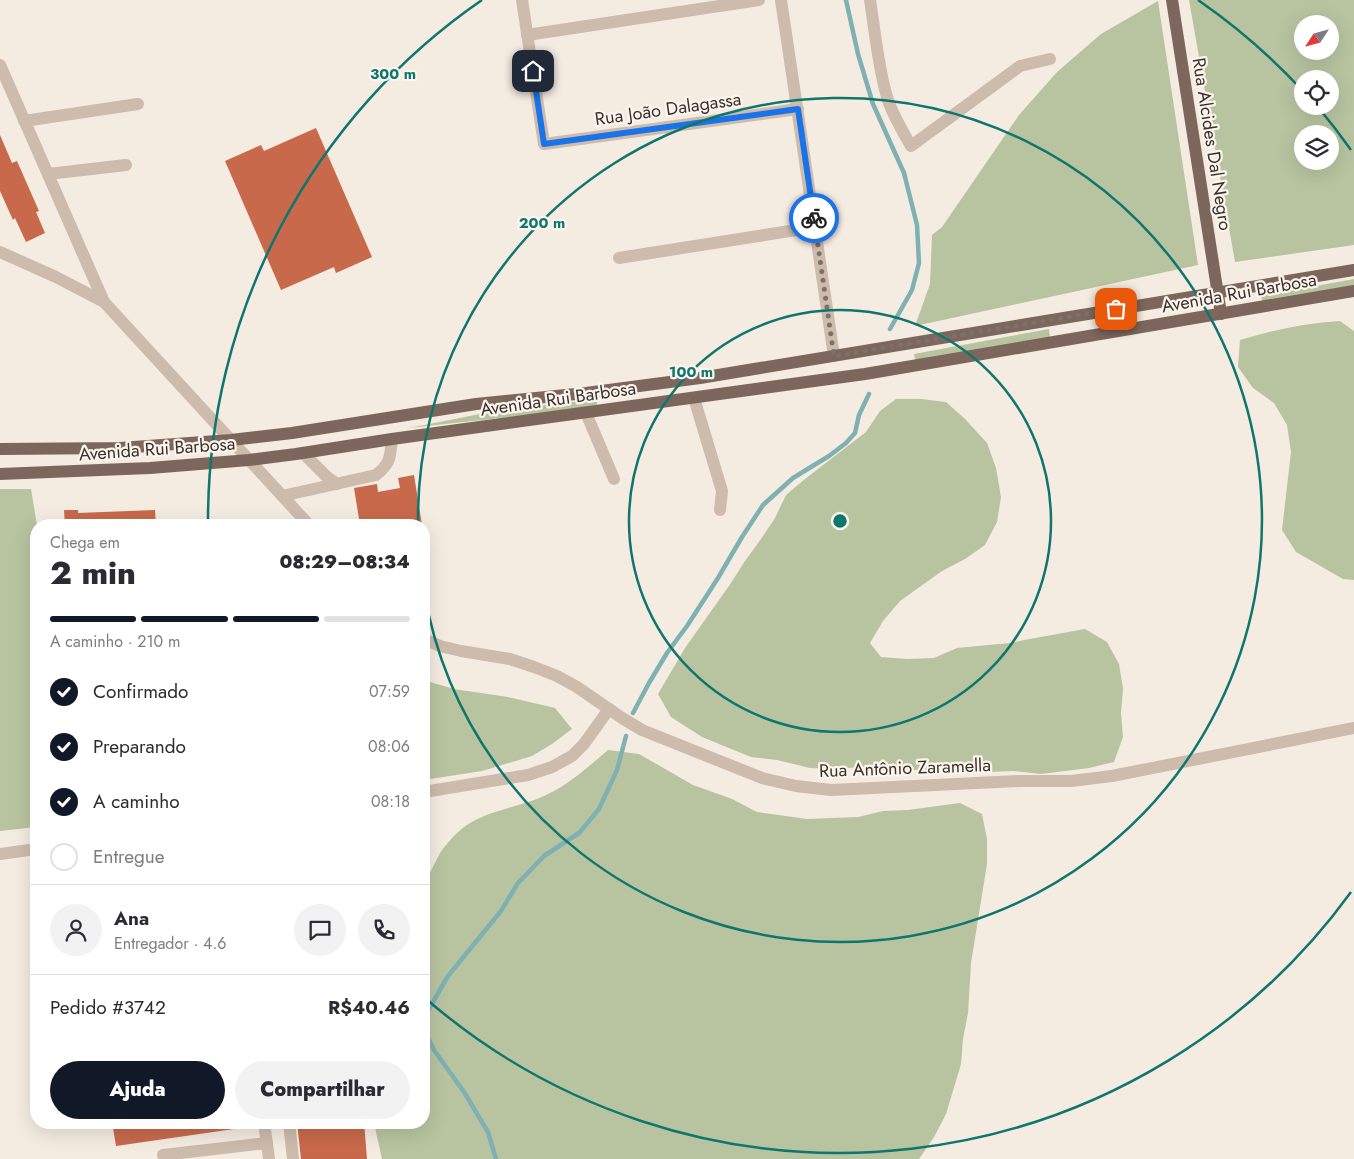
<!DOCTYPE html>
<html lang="pt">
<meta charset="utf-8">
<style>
:root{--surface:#fff;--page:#f2f2f3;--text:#2b2b33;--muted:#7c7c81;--line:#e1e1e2;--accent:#111827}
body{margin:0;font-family:Jost,sans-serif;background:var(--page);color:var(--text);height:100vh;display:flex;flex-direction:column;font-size:19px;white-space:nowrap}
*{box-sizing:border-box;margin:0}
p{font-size:16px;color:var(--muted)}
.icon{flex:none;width:28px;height:28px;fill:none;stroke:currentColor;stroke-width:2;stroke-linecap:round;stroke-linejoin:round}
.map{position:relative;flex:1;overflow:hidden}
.side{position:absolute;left:30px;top:519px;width:400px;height:610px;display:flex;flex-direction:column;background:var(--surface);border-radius:20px;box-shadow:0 5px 20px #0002}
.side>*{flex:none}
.needle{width:32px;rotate:234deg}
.controls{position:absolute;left:1294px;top:15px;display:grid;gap:10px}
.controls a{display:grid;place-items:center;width:45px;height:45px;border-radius:50%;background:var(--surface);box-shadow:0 5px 20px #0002;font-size:25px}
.pin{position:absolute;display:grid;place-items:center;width:42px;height:42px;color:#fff;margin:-21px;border-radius:10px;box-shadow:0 2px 8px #0006}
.courier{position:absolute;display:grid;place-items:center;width:50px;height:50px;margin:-25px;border:4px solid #1a73e8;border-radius:50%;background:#fff;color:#222;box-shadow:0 1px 6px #0007}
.headline em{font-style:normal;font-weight:800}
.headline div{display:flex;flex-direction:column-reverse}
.headline{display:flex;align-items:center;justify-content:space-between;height:85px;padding:0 20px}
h1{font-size:32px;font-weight:800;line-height:38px}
.bar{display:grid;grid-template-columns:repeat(4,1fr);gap:8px 5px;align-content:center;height:60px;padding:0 20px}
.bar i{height:6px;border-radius:4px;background:var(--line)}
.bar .selected{background:var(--accent)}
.bar p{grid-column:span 4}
.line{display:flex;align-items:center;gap:12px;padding:0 20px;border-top:1px solid var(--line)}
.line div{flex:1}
.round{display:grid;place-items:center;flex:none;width:52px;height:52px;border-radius:26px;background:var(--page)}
ol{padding:0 20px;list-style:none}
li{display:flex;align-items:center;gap:15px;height:55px}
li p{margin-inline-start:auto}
li .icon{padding:5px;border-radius:50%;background:var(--accent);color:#fff;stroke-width:4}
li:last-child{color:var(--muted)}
li i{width:28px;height:28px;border:2px solid var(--line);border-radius:50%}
.action{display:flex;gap:10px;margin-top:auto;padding:10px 20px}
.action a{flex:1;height:58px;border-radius:30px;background:var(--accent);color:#fff;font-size:20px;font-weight:800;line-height:58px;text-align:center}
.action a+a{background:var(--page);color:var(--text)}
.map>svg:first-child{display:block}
</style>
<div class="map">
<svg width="1354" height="1159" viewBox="0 0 1354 1159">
<rect width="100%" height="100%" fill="#f4ebe1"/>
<g fill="#b8c4a0" fill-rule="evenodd">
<path d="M 1189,0 L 1354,0 L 1354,245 L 1235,262 ZM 1302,24 L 1330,24 L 1330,51 L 1302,51 ZM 1302,79 L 1330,79 L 1330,106 L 1302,106 ZM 1302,134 L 1330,134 L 1330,161 L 1302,161 Z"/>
<polygon points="1158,1 1198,265 915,326 930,284 932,235 942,227 1019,115 1057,72 1101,34"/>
<polygon points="1354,279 1354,287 1263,304 1261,296"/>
<path d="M 1340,321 L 1354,331 L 1354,580 L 1343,579 L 1296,552 L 1282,530 L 1291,452 L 1287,425 L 1274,403 L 1253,388 L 1238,367 L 1240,340 C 1272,330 1306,323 1340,321 Z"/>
<polygon points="1049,329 1050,338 915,360 914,354"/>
<polygon points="597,399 597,405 520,416 409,428 495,411"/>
<polygon points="896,399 921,399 946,402 965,419 987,443 996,468 1001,497 997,522 985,545 965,559 942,571 900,601 883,621 870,643 881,657 907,659 934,658 957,648 1010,643 1035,638 1085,629 1107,642 1119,664 1123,689 1121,713 1123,737 1114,762 1089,768 1041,774 1014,771 963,773 885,768 861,767 835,769 810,768 777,760 751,757 702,737 671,717 658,694 685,648 731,583 745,561 761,539 775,518 786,495 805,479 866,432 880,411"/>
<polygon points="0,489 31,489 37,525 36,827 0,831"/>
<polygon points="424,677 430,682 454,689 508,697 555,708 572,729 552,744 532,756 482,771 424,780"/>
<path d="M 608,750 L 639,754 L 693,785 L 732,799 L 757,812 L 807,819 L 858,817 L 883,811 L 908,810 L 960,803 L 982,814 L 987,839 L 987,864 L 971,963 L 968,1013 L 963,1039 L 961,1064 L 946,1114 L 934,1137 L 919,1159 L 382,1159 L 374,1123 L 424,1122 L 424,882 C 430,874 434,864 439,855 C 443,848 450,840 456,834 C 480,809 520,809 550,793 C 571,783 590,765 608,750 Z"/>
</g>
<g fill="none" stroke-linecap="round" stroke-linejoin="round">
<g stroke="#7fb0b2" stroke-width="4.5">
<polyline points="846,0 858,54 873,104 904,173 917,225 919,263 912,290 890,329"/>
<polyline points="633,713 649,683 667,653 687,626 718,578 742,537 763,505 793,478 829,456 846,443 855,433 859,415 869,394"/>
<polyline points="496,1159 488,1132 464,1092 434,1050 425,1032 426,1014 448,976 501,911 518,883 544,856 579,833 599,809 617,770 626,736"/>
</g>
</g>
<g fill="#c8694b">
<polygon points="316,128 372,257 336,273 334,267 281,290 225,161 261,145 264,151"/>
<polygon points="0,135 12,163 17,161 39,211 36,212 45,233 26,242 15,218 13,220 0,191"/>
<polygon points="414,475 422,525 360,525 354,488 377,484 378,492 400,488 398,478"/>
<polygon points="64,510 78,510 78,513 155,510 156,525 65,525"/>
<polygon points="112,1122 234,1122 234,1129 116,1146"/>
<polygon points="297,1122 364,1122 367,1159 301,1159"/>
</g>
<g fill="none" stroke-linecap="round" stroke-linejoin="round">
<g stroke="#cdbbac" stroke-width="12">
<polyline points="522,0 544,144 798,109"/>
<polyline points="781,0 834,356"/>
<path d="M 870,0 C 875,32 878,66 887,97 C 892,114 902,130 911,146 L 1020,66 L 1050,59"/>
<polyline points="527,35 759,0"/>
<polyline points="0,65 104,302"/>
<polyline points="24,121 138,104"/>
<polyline points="48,174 126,165"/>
<polyline points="0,252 56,277 104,302 309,525"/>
<polyline points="619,258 815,227"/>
<polyline points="694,398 722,491 720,510"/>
<polyline points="586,413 614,479"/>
<polyline points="303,453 326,476 337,484"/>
<path d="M 282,496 L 376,475 C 391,463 390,457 392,439"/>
<polyline points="424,639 440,646 461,651 510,659 534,667 557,676 577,687 622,718 642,730 762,778 796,786 831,790 1020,781 1071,781 1112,776 1354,728"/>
<polyline points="424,792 528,775 552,767 572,756 584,744 609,709"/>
<polyline points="0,854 36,849"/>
<polyline points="264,1122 269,1159"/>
<polyline points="289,1122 293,1159"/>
<polyline points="163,1155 267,1143"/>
</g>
<g stroke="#7d675c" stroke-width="12">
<polyline points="1172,0 1221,314"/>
<polyline points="0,449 120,448 231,440 292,433 476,404 586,393 700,378 1354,270"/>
<polyline points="0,474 150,468 249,460 296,454 392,439 865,374 1354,291"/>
</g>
</g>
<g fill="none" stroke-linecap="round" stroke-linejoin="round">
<polyline stroke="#7c716b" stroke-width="5" stroke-dasharray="0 9" points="814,218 834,356 1116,309"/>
<polyline stroke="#1a73e8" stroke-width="6" points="533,71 544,144 798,109 814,218"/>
</g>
<g fill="none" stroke="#0f766e" stroke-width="2.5">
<circle cx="840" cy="521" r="211"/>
<path d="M418 525A422 422 0 1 1 424 591"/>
<path d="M1351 892A632 632 0 0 1 425 998M208 521A632 632 0 0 1 482 0M1198 0A632 632 0 0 1 1302 90M1317 106A632 632 0 0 1 1351 150"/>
</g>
<g text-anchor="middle" stroke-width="4.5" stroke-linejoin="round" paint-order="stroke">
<g font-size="18" fill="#3b302b" stroke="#fbf5ee">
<text transform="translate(668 109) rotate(-8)" y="6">Rua João Dalagassa</text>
<text transform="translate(1212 144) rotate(81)" y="6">Rua Alcides Dal Negro</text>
<text transform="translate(1239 293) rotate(-10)" y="6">Avenida Rui Barbosa</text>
<text transform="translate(558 399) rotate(-8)" y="6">Avenida Rui Barbosa</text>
<text transform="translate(157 449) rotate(-4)" y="6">Avenida Rui Barbosa</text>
<text transform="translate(905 768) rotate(-2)" y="6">Rua Antônio Zaramella</text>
</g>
</g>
<circle cx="840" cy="521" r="8" fill="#0f766e" stroke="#fbf5ee" stroke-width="2.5"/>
<g font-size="15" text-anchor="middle" font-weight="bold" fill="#0f766e" stroke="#fbf5ee" stroke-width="4.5" stroke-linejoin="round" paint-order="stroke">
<text x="393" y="79">300 m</text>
<text x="542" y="228">200 m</text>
<text x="691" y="377">100 m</text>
</g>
</svg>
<div class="controls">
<a><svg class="needle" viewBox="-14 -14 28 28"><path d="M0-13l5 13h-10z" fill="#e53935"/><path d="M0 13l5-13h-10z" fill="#7c7c81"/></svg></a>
<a><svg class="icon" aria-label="locate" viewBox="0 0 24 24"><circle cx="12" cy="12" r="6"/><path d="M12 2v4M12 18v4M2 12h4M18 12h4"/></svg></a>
<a><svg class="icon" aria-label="layers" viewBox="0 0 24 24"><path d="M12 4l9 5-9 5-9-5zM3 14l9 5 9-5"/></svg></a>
</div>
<div class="pin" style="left:1116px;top:309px;background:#ea580c"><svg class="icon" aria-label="bag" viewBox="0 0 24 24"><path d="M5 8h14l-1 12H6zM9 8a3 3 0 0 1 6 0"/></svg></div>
<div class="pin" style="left:533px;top:71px;background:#1f2937"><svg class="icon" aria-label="home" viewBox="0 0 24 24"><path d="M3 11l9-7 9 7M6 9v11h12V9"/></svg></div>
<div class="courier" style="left:814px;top:218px"><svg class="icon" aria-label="bike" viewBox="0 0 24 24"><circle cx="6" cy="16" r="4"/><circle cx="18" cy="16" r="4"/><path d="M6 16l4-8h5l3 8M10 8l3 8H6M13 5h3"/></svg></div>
<section class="side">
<div class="headline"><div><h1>2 min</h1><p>Chega em</p></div><em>08:29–08:34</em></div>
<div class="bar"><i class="selected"></i><i class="selected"></i><i class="selected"></i><i></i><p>A caminho · 210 m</p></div>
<ol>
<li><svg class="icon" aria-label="check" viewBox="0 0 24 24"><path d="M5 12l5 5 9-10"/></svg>Confirmado<p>07:59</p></li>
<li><svg class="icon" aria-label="check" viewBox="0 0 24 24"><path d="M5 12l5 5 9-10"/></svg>Preparando<p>08:06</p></li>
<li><svg class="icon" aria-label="check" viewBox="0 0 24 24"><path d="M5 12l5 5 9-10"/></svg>A caminho<p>08:18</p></li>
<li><i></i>Entregue</li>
</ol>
<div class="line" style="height:90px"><a class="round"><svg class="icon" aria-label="person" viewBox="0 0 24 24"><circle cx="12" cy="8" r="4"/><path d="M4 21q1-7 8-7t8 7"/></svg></a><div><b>Ana</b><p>Entregador · 4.6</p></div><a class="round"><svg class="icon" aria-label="chat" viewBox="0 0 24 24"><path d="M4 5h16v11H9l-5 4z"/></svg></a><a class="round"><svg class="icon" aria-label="phone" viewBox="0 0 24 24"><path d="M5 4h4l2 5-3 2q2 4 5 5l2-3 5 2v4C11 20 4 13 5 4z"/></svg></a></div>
<div class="line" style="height:65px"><div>Pedido #3742</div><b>R$40.46</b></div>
<div class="action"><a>Ajuda</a><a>Compartilhar</a></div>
</section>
</div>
